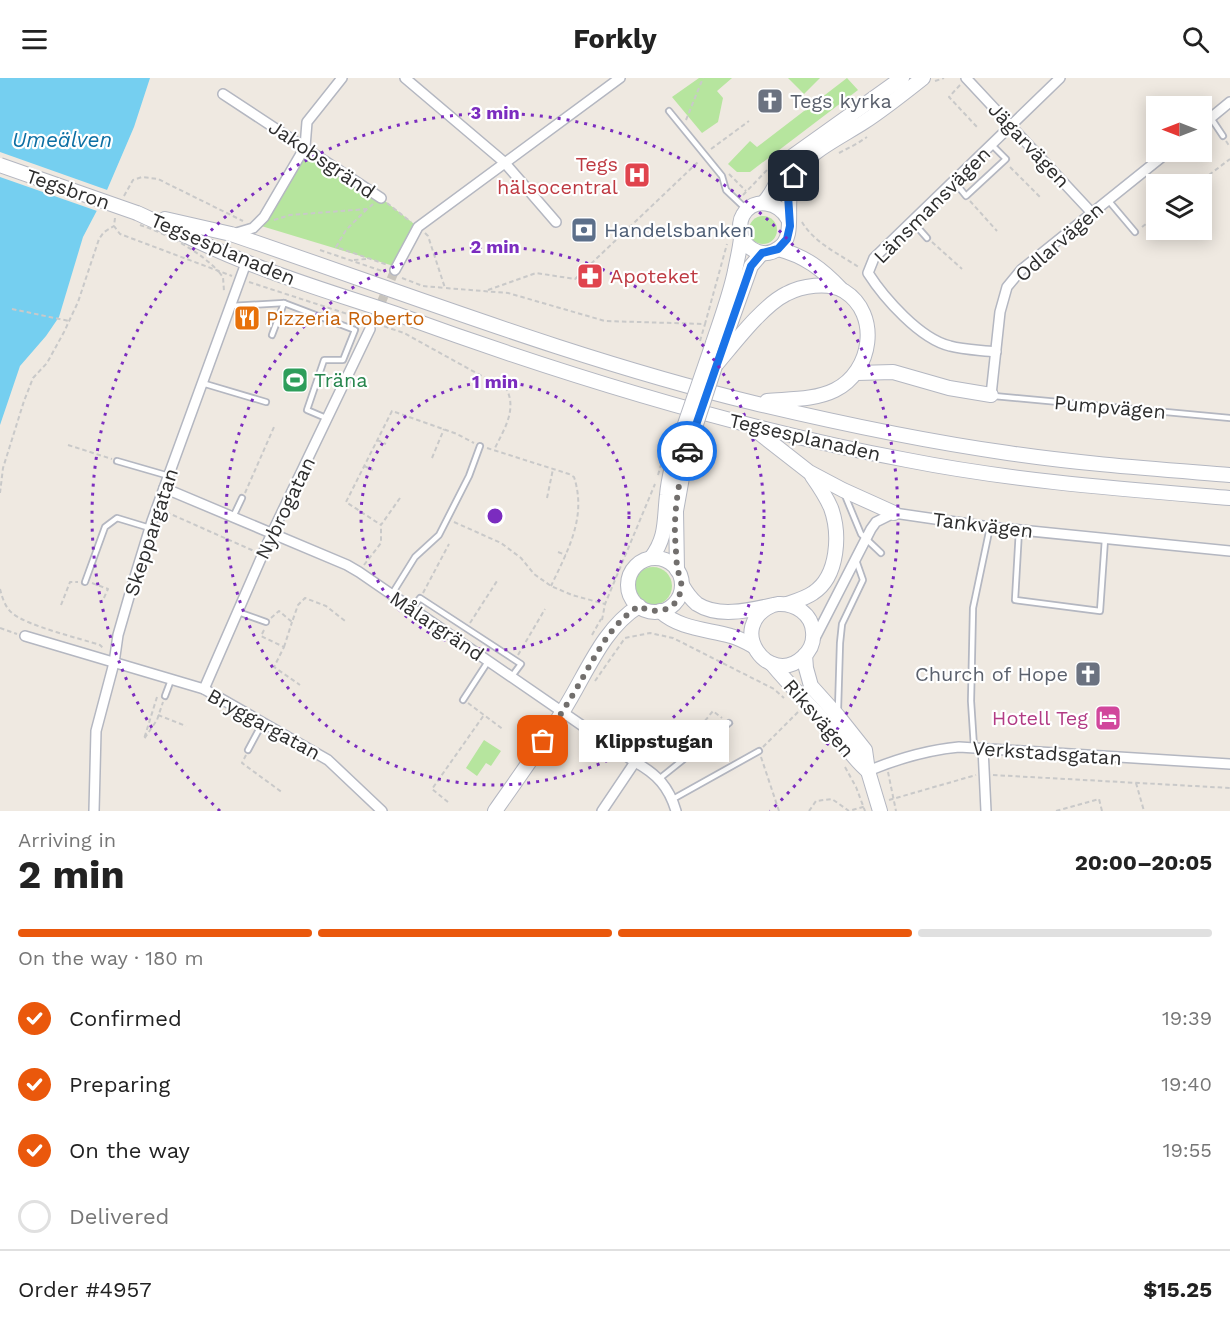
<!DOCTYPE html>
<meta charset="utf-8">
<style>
:root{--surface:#fff;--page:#f6f6f6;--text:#222;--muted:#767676;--line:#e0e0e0;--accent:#ea580c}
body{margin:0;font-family:"Work Sans",sans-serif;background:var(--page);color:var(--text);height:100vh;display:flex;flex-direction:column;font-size:22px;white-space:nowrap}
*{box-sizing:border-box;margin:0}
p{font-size:20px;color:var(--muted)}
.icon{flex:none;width:33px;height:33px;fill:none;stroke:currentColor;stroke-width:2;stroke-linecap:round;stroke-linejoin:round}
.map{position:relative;height:733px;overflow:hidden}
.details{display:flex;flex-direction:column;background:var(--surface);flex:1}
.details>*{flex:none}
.needle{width:39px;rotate:270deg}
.tools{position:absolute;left:1146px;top:18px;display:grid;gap:12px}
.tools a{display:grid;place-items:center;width:66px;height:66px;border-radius:0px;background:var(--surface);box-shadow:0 3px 15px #0003;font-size:30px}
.pin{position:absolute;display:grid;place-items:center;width:51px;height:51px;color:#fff;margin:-26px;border-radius:12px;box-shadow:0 3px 9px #0006}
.courier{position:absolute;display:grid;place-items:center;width:60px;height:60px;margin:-30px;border:4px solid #1a73e8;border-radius:50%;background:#fff;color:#222;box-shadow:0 2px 8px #0007}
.bubble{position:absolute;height:42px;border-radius:0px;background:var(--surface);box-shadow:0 3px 15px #0003;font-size:20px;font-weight:700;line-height:42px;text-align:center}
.headline em{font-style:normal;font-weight:700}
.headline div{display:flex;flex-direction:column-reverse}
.headline{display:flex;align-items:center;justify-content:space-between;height:102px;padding:0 18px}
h1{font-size:39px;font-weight:700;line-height:45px}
.bar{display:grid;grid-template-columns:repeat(4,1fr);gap:9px 6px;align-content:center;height:72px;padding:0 18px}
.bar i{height:8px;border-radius:4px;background:var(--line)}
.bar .on{background:var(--accent)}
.bar p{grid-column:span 4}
.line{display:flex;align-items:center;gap:15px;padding:0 18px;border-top:2px solid var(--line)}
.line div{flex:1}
ol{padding:0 18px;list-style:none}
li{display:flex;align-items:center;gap:18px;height:66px}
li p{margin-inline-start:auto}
li .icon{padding:6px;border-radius:50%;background:var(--accent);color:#fff;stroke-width:4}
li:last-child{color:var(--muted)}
li i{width:33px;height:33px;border:3px solid var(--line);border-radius:50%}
header{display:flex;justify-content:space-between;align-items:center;height:78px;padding:0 18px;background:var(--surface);font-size:27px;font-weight:700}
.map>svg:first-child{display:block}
</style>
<header><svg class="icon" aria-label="menu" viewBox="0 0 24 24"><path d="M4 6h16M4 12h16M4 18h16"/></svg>Forkly<svg class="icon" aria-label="search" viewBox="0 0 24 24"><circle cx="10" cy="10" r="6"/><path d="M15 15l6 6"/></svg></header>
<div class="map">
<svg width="1230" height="733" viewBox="0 0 1230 733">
<rect width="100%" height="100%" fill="#efe9e1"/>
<g fill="#b6e59e">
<polygon points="699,0 732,0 717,13 723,20 718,44 702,55 672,19"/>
<polygon points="788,0 820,0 804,16"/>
<polygon points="847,0 858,12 750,94 737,94 728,86 750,63 757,69"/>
<polygon points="305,69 381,120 418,149 397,189 258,147"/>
<circle cx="763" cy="152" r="14"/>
<circle cx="653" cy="508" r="19"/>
<polygon points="484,662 501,673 491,688 486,685 477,698 466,690"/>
</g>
<polygon fill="#75cff0" points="0,0 150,0 134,49 104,119 83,159 59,239 46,258 20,288 0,347"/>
<polygon fill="#efe9e1" points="0,74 110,113 100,134 0,99"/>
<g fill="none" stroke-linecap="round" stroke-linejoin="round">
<polyline stroke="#c8c4bd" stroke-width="9" stroke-dasharray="9 4.5" stroke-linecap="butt" points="370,251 395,192"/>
<defs>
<g id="lane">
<polyline points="669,33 722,98 726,112 745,130"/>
<polyline points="1211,40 1223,58"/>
<polyline points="953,102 966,118 1006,81 991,66"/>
<polyline points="1108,122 1135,154"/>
<polyline points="912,143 927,160"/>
<polyline points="231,228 284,225"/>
<polyline points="272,257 284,225 355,252 343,282 324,282 307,332 326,340"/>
<polyline points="202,305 266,324"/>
<polyline points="994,318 1230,340"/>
<polyline points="117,383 169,398"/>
<polyline points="844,415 861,456 881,475"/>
<polyline points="233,439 242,420"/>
<polyline points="1019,452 1015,522 1100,533 1105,461"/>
<polyline points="85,504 105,449 117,440 150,450"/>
<polyline points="392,516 415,479 439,457 469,398 480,368"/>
<polyline points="413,530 420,520 521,586 512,598"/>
<polyline points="238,534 266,544"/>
<polyline points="165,618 171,602"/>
<polyline points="463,622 489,582"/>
<polyline points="838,632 840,565 842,546 863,502 856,482"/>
<polyline points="974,669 971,623 973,530 990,449"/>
<polyline points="248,672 263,644"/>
<polyline points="659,701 729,645"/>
<polyline points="673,721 759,673"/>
</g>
<g id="street">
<polyline points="405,0 504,84 556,144"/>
<polyline points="966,0 1092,135"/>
<polyline points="223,16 381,120"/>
<polyline points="1202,47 1230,24"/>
<polyline points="233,156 253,150 264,139 305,69 307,44 342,0"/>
<polyline points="395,192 418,149 620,0"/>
<path d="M 996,274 C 981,272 964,272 950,268 C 920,261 884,220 868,195 L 874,180 L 1060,0"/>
<polyline points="991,317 1000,234 1007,209 1021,192 1168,74"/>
<path d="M 164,410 L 347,487 L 359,494 L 635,684 C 657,696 669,709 676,733"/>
<polyline points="25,558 204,611 328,682 382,733"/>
<polyline points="814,562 871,451 876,444 894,435 990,449 1230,473"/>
<polyline points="204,611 272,455 370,251"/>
<polyline points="983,670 986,733"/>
<path d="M 868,693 C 897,681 927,672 959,669 L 1230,686"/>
<polyline points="94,733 96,653 114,585 118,557 133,505 152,443 246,185"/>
<polyline points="602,733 635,684"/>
</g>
<g id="secondary">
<path d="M 763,125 C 778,111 777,95 790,80 L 902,0"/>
<path d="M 137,135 C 173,151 209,170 246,184 C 297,205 350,220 402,238 C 567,298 735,350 907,382 C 1013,403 1122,411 1230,420"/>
<path d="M 165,141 L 231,156 C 405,215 576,282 754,325 C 838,345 923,363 1008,375 C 1082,386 1156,391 1230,397"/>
<path d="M 741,159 C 749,173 765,181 779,170 C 800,156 778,115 800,89 C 815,71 844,57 864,44 C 884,31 904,15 923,0"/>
<path d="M 778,171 C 805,178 822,191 841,211"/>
<path d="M 713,265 C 721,241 730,217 735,193 C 737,182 740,171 741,160 C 741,152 738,145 743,137 C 754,118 779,124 788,141"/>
<polyline points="718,280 751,188 762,175"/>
<path d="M 715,288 C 733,267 762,228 786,216 C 801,208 828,203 844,213 C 881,236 872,294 835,312 C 815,322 789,321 767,323"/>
<polyline points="857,295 893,294 949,310 991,317"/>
<polyline points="754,351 809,394 843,412 894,435"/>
<path d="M 651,480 C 667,459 664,442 667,417 C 668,403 672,389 675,375"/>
<circle cx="655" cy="507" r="27"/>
<polyline points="677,492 676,433 686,377"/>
<path d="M 682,507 C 686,514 691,521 697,526 C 720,541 754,531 778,526 C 795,525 812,536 813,554 C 814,564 810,573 803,579 C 769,611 724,548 773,527"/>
<path d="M 787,526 C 796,523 806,520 813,515 C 839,498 840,455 831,430 C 826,418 819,408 812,398"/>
<path d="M 660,533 C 680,551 706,551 731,558 C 739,560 746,564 753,568"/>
<polyline points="805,577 806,590 811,608 838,638 865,672 868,693 880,733"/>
<path d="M 772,586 C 790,608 810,627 829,648 C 843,663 852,680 868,693"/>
<path d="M 495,733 C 518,700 542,667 563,633 C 586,597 602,551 639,528"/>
</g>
</defs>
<use href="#lane" stroke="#b4b7c1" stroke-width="8"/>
<use href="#street" stroke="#b4b7c1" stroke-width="12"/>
<use href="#secondary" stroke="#b4b7c1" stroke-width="16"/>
<g stroke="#c9c9c9" stroke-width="2" stroke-dasharray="4.5 3" stroke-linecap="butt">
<polyline points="935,3 944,0"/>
<polyline points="960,7 949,19 977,49"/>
<polyline points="686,42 703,0"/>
<polyline points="1226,63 1230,69"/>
<polyline points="711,71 749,43"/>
<polyline points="839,75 858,65 867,59"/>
<polyline points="1010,89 1040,119"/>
<polyline points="729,96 746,113"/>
<polyline points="1197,106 1230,81"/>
<polyline points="743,117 768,91"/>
<polyline points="124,118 133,102 142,99 158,101 243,143"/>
<polyline points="970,123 997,153"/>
<polyline points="387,125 411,144"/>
<polyline points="367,131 346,152 336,169 388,187"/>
<polyline points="115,140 114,148 120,156 232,198"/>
<polyline points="274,142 290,137 367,131 373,126"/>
<path d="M 802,144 C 814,165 841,177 860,190"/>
<polyline points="1142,149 1156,138"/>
<polyline points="425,155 428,158 445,210 508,215 605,243 705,246 727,166"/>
<polyline points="932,164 962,191"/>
<polyline points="320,172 385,194"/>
<polyline points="354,182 366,181"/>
<polyline points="219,194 223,199 224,213"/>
<polyline points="402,200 423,208 445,210"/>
<polyline points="249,204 366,242"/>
<polyline points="488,212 536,195 575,201 699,83"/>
<polyline points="12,231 69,243"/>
<path d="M 377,246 L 404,255 L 507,312 C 517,333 503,353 494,372"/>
<polyline points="377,362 386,366"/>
<polyline points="68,367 112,381"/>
<path d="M 487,370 L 569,396 L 574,399 C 587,439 568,472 551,508"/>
<polyline points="432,380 444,351"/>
<polyline points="364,388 373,392"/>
<polyline points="0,415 3,390 24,323 33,300 47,285 64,254 78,224 99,161 104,154 114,148"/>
<polyline points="245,415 274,349"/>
<polyline points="400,420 381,447 346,424 392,333 457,356 474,365"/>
<polyline points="547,420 553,391"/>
<polyline points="166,434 254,473"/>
<polyline points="454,444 501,465 521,480 534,496 551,508 572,517 605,526"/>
<polyline points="558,474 566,477"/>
<polyline points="364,487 381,465 381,448"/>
<polyline points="92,505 108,511 103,522"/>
<path d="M 0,511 C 2,519 5,529 12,535 C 27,548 79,560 100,567 L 103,570"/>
<polyline points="423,515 449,466"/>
<polyline points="61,527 70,504 78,504"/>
<polyline points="271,540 279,533 292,544 298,527 305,520 326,528 345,543"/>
<polyline points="602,542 605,526 655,406"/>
<polyline points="470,545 497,503"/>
<polyline points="0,550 17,556"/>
<polyline points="264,552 261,558 284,569 274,589 300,607"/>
<polyline points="592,557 601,541"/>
<polyline points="284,569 292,544"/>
<polyline points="518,577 545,531"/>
<polyline points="595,603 625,560 650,555 673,560 774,611 784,620"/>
<polyline points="157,619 144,661 157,642 163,624"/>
<polyline points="468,625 504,652"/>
<polyline points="158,637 186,648"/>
<polyline points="686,666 713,633 722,640"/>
<polyline points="763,669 799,633"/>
<polyline points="246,677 242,685 283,715"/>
<polyline points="761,679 779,733"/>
<polyline points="845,689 856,709 865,733"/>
<polyline points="888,694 896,733"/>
<polyline points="993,697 1230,710"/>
<polyline points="1136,705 1144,733"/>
<polyline points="889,722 976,697"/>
<polyline points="448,724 432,711 484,637"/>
<polyline points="809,733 816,723 832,721 849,733 866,728"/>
<polyline points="1056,733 1099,721 1102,733"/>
</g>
<use href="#lane" stroke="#fff" stroke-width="4.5"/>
<use href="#street" stroke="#fff" stroke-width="9"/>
<use href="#secondary" stroke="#fff" stroke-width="14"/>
<defs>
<g id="secondary-bridge">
<polyline points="0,87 137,135"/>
<polyline points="675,375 713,265"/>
<polyline points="686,377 715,288"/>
</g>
</defs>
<use href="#secondary-bridge" stroke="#b4b7c1" stroke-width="16" stroke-linecap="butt"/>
<g stroke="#c9c9c9" stroke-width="2" stroke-dasharray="4.5 3" stroke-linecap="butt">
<path d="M 140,147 C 167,156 200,173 219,194"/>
<polyline points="700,263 705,246"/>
<polyline points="658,397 663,380"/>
</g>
<use href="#secondary-bridge" stroke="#fff" stroke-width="14"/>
</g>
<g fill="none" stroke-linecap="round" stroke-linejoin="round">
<path stroke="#726f6d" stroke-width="6" stroke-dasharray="0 10.8" d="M 543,663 C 555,645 567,627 578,608 C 595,579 609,547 639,528 C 654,537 675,534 680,515 C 684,505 678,497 677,488 C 676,479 676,469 675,460 C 674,431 679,401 687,373"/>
<polyline stroke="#1a73e8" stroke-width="8" points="687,373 751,188 762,175 778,171 787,161 790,148 788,117 794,98"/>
</g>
<g fill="none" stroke="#7b2cbf" stroke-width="3" stroke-dasharray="3 6">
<circle cx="495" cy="438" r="134"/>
<circle cx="495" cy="438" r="269"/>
<path d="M220 733A403 403 0 1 1 770 733"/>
</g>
<defs>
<symbol id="church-square" viewBox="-11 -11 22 22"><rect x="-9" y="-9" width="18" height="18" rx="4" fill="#6b7280" stroke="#fff"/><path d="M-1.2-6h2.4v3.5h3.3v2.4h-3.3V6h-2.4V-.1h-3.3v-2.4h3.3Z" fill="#fff"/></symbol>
<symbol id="hospital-square" viewBox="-11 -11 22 22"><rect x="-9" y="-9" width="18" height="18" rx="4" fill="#e0444e" stroke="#fff"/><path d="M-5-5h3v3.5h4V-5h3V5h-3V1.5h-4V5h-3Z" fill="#fff"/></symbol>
<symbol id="bank-square" viewBox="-11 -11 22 22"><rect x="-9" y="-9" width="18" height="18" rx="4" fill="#5c6f8a" stroke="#fff"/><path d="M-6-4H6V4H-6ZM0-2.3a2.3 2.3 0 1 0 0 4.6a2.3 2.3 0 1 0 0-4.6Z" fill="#fff"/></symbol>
<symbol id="pharmacy-square" viewBox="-11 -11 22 22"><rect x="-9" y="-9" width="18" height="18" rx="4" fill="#e0444e" stroke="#fff"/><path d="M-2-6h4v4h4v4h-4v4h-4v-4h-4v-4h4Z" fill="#fff"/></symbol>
<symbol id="restaurant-square" viewBox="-11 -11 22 22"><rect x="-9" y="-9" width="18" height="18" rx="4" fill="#e8710a" stroke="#fff"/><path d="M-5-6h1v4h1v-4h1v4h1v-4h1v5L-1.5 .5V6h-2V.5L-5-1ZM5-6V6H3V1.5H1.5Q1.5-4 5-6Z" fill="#fff"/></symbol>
<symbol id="stadium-square" viewBox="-11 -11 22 22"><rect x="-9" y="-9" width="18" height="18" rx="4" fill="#2e9e5b" stroke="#fff"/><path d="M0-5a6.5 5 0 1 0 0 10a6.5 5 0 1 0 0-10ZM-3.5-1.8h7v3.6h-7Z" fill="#fff"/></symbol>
<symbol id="hotel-square" viewBox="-11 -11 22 22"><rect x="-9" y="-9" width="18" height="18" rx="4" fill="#d1479c" stroke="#fff"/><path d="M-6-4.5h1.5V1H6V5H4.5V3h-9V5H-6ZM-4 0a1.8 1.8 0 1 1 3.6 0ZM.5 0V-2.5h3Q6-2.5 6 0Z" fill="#fff"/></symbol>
</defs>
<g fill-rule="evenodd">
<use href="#church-square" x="755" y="8" width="30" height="30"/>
<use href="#hospital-square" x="622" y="82" width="30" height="30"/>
<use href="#bank-square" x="569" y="137" width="30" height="30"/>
<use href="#pharmacy-square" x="575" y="183" width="30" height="30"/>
<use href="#restaurant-square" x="232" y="225" width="30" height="30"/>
<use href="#stadium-square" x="280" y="287" width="30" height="30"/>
<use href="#church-square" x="1073" y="581" width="30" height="30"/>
<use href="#hotel-square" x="1093" y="625" width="30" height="30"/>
</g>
<g text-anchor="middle" stroke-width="4.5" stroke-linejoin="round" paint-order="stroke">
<g font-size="20" fill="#5b616d" stroke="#fff" text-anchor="start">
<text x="790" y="30">Tegs kyrka</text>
<text x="1068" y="603" text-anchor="end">Church of Hope</text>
</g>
<g font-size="20" fill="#2e2e2e" stroke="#fff">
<text transform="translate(1029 67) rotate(47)" y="7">Jägarvägen</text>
<text transform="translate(322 81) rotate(34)" y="7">Jakobsgränd</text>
<text transform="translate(68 111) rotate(19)" y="7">Tegsbron</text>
<text transform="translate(932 127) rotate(-45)" y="7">Länsmansvägen</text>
<text transform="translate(1059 164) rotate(-41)" y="7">Odlarvägen</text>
<text transform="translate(223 171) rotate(23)" y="7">Tegsesplanaden</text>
<text transform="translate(1110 329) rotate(5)" y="7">Pumpvägen</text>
<text transform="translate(805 359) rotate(13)" y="7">Tegsesplanaden</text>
<text transform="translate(285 430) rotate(-64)" y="7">Nybrogatan</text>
<text transform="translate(983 447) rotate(7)" y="7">Tankvägen</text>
<text transform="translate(151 454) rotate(-72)" y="7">Skeppargatan</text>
<text transform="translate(437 548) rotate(34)" y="7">Målargränd</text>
<text transform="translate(819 640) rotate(49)" y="7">Riksvägen</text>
<text transform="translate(264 646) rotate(29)" y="7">Bryggargatan</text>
<text transform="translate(1047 675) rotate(4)" y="7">Verkstadsgatan</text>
</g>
<g font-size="20" fill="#be3a42" stroke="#fff" text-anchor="end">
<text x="618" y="93">Tegs<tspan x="618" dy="23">hälsocentral</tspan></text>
<text x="610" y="205" text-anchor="start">Apoteket</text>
</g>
<g font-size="20" fill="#4e5e75" stroke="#fff" text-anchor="start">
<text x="604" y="159">Handelsbanken</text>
</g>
<g font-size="20" fill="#c56008" stroke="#fff" text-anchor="start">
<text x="266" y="247">Pizzeria Roberto</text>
</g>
<g font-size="20" fill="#27864d" stroke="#fff" text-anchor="start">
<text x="314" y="309">Träna</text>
</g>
<g font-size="20" fill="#b23c85" stroke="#fff" text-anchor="end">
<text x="1088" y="647">Hotell Teg</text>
</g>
<g font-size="21" font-style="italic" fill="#0d6fa3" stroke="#fff">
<text x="62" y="69">Umeälven</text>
</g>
</g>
<circle cx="495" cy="438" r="9" fill="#7b2cbf" stroke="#fff" stroke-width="3"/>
<g font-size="18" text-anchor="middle" font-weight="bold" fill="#7b2cbf" stroke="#fff" stroke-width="4.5" stroke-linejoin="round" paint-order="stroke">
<text x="495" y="41">3 min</text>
<text x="495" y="175">2 min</text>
<text x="495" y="310">1 min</text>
</g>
</svg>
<div class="tools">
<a><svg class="needle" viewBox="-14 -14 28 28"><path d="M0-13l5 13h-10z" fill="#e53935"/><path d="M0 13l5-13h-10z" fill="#767676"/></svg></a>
<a><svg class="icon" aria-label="layers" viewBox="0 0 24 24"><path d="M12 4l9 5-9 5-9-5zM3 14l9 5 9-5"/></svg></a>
</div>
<div class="pin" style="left:543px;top:663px;background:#ea580c"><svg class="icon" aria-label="bag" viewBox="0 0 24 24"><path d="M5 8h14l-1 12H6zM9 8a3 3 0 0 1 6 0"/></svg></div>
<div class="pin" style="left:794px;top:98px;background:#1f2937"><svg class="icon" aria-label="home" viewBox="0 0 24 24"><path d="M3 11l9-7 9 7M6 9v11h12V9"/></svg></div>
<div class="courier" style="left:687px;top:373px"><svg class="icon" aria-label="car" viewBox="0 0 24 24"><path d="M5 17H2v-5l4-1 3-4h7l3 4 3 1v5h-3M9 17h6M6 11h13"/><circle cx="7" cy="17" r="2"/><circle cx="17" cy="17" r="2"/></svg></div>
<div class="bubble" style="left:579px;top:642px;width:150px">Klippstugan</div>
</div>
<section class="details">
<div class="headline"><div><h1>2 min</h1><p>Arriving in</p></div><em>20:00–20:05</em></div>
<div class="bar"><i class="on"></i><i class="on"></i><i class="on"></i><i></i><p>On the way · 180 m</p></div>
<ol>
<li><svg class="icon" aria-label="check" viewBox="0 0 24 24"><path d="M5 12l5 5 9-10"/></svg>Confirmed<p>19:39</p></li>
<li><svg class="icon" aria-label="check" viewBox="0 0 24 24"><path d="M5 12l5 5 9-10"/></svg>Preparing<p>19:40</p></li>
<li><svg class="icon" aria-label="check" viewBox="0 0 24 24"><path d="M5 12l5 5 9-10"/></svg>On the way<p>19:55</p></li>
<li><i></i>Delivered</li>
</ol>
<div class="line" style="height:78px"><div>Order #4957</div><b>$15.25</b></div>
</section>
